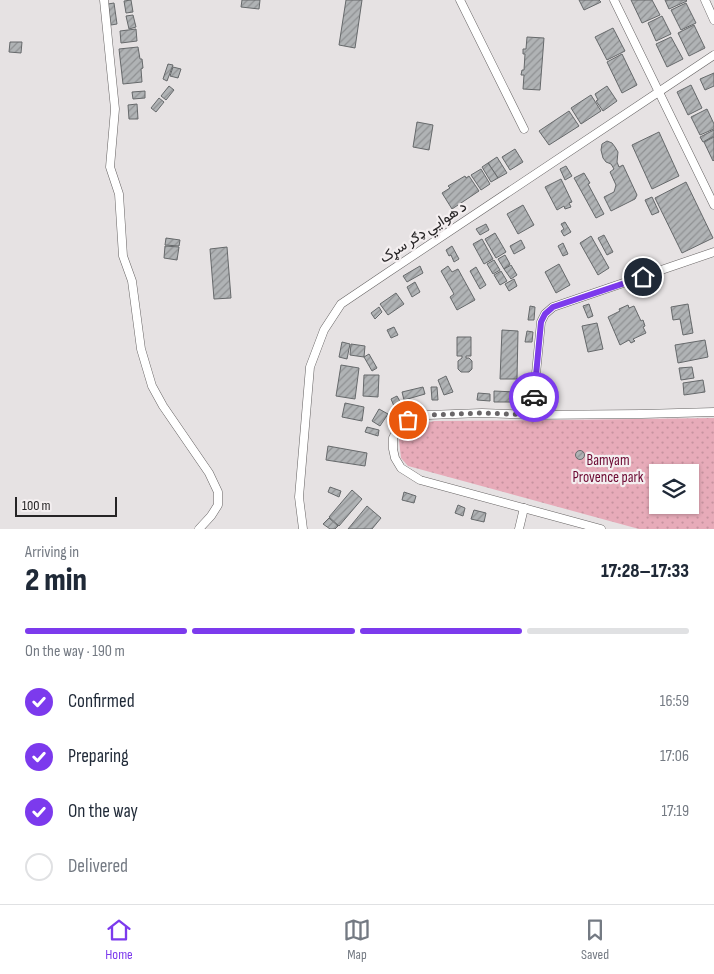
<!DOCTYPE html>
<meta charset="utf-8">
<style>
:root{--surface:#fff;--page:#f6f6f7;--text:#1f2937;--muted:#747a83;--line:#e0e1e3;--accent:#7c3aed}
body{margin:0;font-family:"Sofia Sans Condensed",Vazirmatn,sans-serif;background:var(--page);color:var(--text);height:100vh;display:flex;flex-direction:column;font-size:19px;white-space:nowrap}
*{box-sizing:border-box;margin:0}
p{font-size:16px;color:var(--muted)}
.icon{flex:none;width:28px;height:28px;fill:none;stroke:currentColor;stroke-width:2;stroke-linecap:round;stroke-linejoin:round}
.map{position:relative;height:529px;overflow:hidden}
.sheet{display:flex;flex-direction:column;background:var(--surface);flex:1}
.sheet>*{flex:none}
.buttons{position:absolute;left:649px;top:464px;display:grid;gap:10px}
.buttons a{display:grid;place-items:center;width:50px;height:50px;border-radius:0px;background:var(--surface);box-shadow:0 1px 4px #0004;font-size:25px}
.scale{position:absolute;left:15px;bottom:12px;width:102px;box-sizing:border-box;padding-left:5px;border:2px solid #262425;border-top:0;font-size:14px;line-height:18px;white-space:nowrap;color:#262425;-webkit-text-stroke:4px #f4eff0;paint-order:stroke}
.pin{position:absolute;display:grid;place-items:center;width:42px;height:42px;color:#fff;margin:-21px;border:2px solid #fff;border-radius:50%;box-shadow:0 1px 5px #0007}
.courier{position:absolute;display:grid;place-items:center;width:50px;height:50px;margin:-25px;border:4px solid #7c3aed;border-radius:50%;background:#fff;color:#222;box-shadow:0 1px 6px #0007}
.summary em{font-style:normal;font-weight:800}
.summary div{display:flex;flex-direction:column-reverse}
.summary{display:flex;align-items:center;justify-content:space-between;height:85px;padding:0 25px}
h1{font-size:32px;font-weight:800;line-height:38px}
.bar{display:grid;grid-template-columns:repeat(4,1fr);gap:8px 5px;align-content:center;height:60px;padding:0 25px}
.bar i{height:6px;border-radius:4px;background:var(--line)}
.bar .selected{background:var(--accent)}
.bar p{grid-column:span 4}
ol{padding:0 25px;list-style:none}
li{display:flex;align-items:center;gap:15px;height:55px}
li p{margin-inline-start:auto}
li .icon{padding:5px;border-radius:50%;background:var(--accent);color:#fff;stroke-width:4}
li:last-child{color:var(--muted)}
li i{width:28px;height:28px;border:2px solid var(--line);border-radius:50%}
.tabs{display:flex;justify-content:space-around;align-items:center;height:70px;border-top:1px solid var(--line);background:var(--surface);font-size:14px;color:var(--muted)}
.tabs a{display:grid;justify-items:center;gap:2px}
.tabs .selected{color:var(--accent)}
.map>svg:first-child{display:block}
</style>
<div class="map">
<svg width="714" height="529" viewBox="0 0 714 529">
<defs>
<pattern id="park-dots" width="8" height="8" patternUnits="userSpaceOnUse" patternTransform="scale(1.25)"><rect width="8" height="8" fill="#e7abb9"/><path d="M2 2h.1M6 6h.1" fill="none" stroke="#c6939f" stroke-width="1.8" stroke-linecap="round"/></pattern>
<pattern id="building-hatch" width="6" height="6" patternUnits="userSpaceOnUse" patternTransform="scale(1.25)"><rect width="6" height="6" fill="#b0b3b5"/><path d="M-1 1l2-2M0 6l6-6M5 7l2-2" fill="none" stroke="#8f9193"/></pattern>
</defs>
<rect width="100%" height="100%" fill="#e6e2e3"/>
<path fill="url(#park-dots)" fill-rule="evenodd" d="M 714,418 L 714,529 L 639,529 L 408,466 L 401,458 L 399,440 L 410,427 L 434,421 L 559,420 ZM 658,472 L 690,472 L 690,505 L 658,505 Z"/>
<g fill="url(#building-hatch)" stroke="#66696b">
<polygon points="131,0 133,12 126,13 124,1"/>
<polygon points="242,0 260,0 259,9 241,7"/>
<polygon points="346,0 362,0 355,48 339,45"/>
<polygon points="579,0 599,0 601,2 584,10"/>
<polygon points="631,0 652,0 660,15 642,23"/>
<polygon points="665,0 686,0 687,1 669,9"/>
<polygon points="114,3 117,24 111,25 108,4"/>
<polygon points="686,3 696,23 681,30 671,10"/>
<polygon points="133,15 136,27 129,29 126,16"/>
<polygon points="662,16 671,34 656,41 648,23"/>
<polygon points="694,25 705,48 689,56 678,33"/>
<polygon points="613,28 625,51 607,60 595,37"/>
<polygon points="136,29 137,41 121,43 120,31"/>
<polygon points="527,37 544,38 540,90 523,89 524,75 521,75 522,70 524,70 525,54 523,54 523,49 526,49"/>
<polygon points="671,37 683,59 667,67 656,44"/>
<polygon points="10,42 22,42 21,53 9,52"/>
<polygon points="138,47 140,59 142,59 143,68 141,69 142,82 123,84 119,49"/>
<polygon points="622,54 637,85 622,93 607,62"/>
<polygon points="168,64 173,65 167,81 163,79"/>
<polygon points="173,67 181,69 178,78 170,76"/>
<polygon points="714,73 714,86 705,90 700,79"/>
<polygon points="691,85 702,108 688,115 677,92"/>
<polygon points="169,86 174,90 166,100 161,96"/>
<polygon points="607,86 617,101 603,111 596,101 598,100 595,94"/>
<polygon points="145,91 145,98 133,99 132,92"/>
<polygon points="591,95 601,111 581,124 571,108"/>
<polygon points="159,98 164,102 156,112 151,108"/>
<polygon points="137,104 138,119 129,119 128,105"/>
<polygon points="707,109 714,124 714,129 700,135 691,117"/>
<polygon points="569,111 579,126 549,145 539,131"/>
<polygon points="417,122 433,125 429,150 413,147"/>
<polygon points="714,130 714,136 703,142 700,137"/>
<polygon points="659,132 679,176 652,189 632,145"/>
<polygon points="714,137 714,160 713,161 704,142"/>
<polygon points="607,141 612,143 615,147 618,152 617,162 619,167 623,165 637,195 635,199 611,211 604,197 614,192 616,185 610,172 614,169 611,164 606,162 603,158 601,150 602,144"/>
<polygon points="515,149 523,162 510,170 502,157"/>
<polygon points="497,157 507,173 498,178 488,163"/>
<polygon points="488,163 498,178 491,182 482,167"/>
<polygon points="566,166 572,176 565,180 560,169"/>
<polygon points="481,169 490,184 481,190 471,175"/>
<polygon points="584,173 590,183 588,184 604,214 596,218 574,178"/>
<polygon points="465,176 466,178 469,176 479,191 452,209 442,193 450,188 448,186"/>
<polygon points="561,179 572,202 569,203 571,207 565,209 564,206 557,210 545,187"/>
<polygon points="686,182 713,238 682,253 655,198"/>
<polygon points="652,197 659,212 652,215 645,200"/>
<polygon points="523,205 534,225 518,234 507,214"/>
<polygon points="565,222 571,232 564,236 561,231 564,229 561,224"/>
<polygon points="486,224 489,230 480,235 476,229"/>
<polygon points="495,233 506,252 496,258 485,239"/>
<polygon points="604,235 613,252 607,255 598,238"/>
<polygon points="591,236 609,268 598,275 580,243"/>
<polygon points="166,238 180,240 179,246 165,245"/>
<polygon points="482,239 493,259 484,264 473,244"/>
<polygon points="521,240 525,248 514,254 510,246"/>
<polygon points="563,243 568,254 563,256 558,246"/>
<polygon points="165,246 179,247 177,260 164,258"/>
<polygon points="452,246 459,259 454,262 451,255 449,256 446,250"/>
<polygon points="227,247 231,298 214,299 210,249"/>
<polygon points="505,255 510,264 504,269 498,259"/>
<polygon points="494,260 500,270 493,274 487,264"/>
<polygon points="559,264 570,285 556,293 545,272"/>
<polygon points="511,265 517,275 511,279 504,269"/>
<polygon points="420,266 423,273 407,282 403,276"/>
<polygon points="448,266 452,272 458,269 475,300 457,310 450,297 454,294 441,271"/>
<polygon points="476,267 486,285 480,289 470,271"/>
<polygon points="501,271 507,281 500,285 494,275"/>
<polygon points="659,276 661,283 647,287 646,280"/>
<polygon points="514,279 517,286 509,291 505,284"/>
<polygon points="415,282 420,292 412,297 407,287"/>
<polygon points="396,293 404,304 388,315 380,304"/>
<polygon points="589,304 593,316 588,318 583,306"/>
<polygon points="688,304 693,333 683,335 680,319 673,320 671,307"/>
<polygon points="628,305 629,308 634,306 641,321 643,320 645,326 643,327 646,333 633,339 635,341 631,343 629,340 620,345 608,317 620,311 619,309"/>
<polygon points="530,306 535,307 534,320 528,320"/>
<polygon points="379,307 382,312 375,319 371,313"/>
<polygon points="597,323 603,349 588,352 582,326"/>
<polygon points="394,327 398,335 391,338 387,330"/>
<polygon points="502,330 518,331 517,379 500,379"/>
<polygon points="527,331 533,332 532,342 525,342"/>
<polygon points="457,337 471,337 471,356 466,356 466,358 469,358 472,361 472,369 469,372 461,372 458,369 458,361 462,358 462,356 457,356"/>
<polygon points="705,340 708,357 678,363 675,345"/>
<polygon points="342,342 350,344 347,359 339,357"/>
<polygon points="351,344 365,346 364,357 350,355"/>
<polygon points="369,354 377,368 372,371 364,357"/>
<polygon points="341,365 359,368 355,399 336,396"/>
<polygon points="692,367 694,378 681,380 679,368"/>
<polygon points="364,375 379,375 378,397 363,396"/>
<polygon points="446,376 453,392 444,395 438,380"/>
<polygon points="522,379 528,380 527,395 520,394"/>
<polygon points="703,380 705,392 684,395 683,383"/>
<polygon points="423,387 425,394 404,400 402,392"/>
<polygon points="431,387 437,387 438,400 432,400"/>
<polygon points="494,391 515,392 515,402 494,402"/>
<polygon points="478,393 490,394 490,401 477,400"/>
<polygon points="397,396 403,407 396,411 391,399"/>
<polygon points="345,403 364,407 362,421 342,417"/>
<polygon points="379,409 388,414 380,426 372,421"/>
<polygon points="367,427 379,430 378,436 365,432"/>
<polygon points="328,446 367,453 365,466 326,460"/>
<circle cx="580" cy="455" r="4.5"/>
<polygon points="330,487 341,491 339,497 328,492"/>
<polygon points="352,490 362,499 339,526 329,517"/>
<polygon points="404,492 416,496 414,503 402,500"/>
<polygon points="458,505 465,508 463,516 455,513"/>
<polygon points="367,506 381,518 372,529 348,529"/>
<polygon points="474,510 486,513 484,522 471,519"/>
<polygon points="329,518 338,526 335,529 330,529 323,524"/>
</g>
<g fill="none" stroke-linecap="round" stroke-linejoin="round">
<defs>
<g id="minor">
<polyline points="104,0 115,109 110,167 119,194 123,256 132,281 141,349 152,386 163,406 209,473 218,492 218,505 211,516 199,529"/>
<polyline points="460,0 524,129"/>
<polyline points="614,0 714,205"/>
<polyline points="705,0 714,20"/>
<polyline points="532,415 541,322 545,314 553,307 714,252"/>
<polyline points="303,529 299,497 310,367 324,330 341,304 387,273 714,55"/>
<polyline points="519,529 524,508"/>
<polyline points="601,529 420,480 401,468 395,458 393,449 393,438 398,429 408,420 428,415 482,413 532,415 642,414 714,412"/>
</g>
</defs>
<use href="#minor" stroke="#666363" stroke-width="9"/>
<use href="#minor" stroke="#fff" stroke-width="8"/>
</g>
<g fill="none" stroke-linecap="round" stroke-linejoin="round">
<polyline stroke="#696668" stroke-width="5" stroke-dasharray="0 9" points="408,420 428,415 482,413 532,415 534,397"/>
<polyline stroke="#7c3aed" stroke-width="6" points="534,397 541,322 545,314 553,307 643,277"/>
</g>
<g text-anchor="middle" stroke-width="4.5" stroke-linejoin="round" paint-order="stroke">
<g font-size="15" fill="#262425" stroke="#f4eff0">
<text transform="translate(423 232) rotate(-33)" y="5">د هوايي ډګر سړک</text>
</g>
<g font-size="15" fill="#6c0932" stroke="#f4eff0">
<text x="608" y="465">Bamyam<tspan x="608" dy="17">Provence park</tspan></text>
</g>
</g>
</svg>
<div class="buttons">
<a><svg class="icon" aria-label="layers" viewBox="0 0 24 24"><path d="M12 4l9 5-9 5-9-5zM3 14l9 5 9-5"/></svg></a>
</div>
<div class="scale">100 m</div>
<div class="pin" style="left:408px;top:420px;background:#ea580c"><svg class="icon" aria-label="bag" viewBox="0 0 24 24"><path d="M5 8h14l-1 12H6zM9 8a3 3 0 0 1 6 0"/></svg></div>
<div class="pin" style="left:643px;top:277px;background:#1f2937"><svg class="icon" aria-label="home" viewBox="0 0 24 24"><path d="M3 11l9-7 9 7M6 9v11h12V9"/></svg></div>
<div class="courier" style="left:534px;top:397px"><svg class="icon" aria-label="car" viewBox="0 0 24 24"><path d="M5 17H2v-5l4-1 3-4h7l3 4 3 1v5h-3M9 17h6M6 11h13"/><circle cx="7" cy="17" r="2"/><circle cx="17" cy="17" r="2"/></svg></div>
</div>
<section class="sheet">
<div class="summary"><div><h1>2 min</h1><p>Arriving in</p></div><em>17:28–17:33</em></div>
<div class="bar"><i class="selected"></i><i class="selected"></i><i class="selected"></i><i></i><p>On the way · 190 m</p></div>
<ol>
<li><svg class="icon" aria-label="check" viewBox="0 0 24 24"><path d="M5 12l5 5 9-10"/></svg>Confirmed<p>16:59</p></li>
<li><svg class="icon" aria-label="check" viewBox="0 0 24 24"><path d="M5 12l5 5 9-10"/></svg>Preparing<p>17:06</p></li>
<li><svg class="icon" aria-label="check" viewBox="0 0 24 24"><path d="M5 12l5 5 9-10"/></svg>On the way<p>17:19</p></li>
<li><i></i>Delivered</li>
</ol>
</section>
<nav class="tabs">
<a class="selected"><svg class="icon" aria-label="home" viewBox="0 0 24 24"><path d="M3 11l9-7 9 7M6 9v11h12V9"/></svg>Home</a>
<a><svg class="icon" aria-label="map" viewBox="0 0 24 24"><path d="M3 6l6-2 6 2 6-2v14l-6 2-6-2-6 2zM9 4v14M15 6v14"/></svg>Map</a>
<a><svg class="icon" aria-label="saved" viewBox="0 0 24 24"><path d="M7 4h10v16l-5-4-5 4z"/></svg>Saved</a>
</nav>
